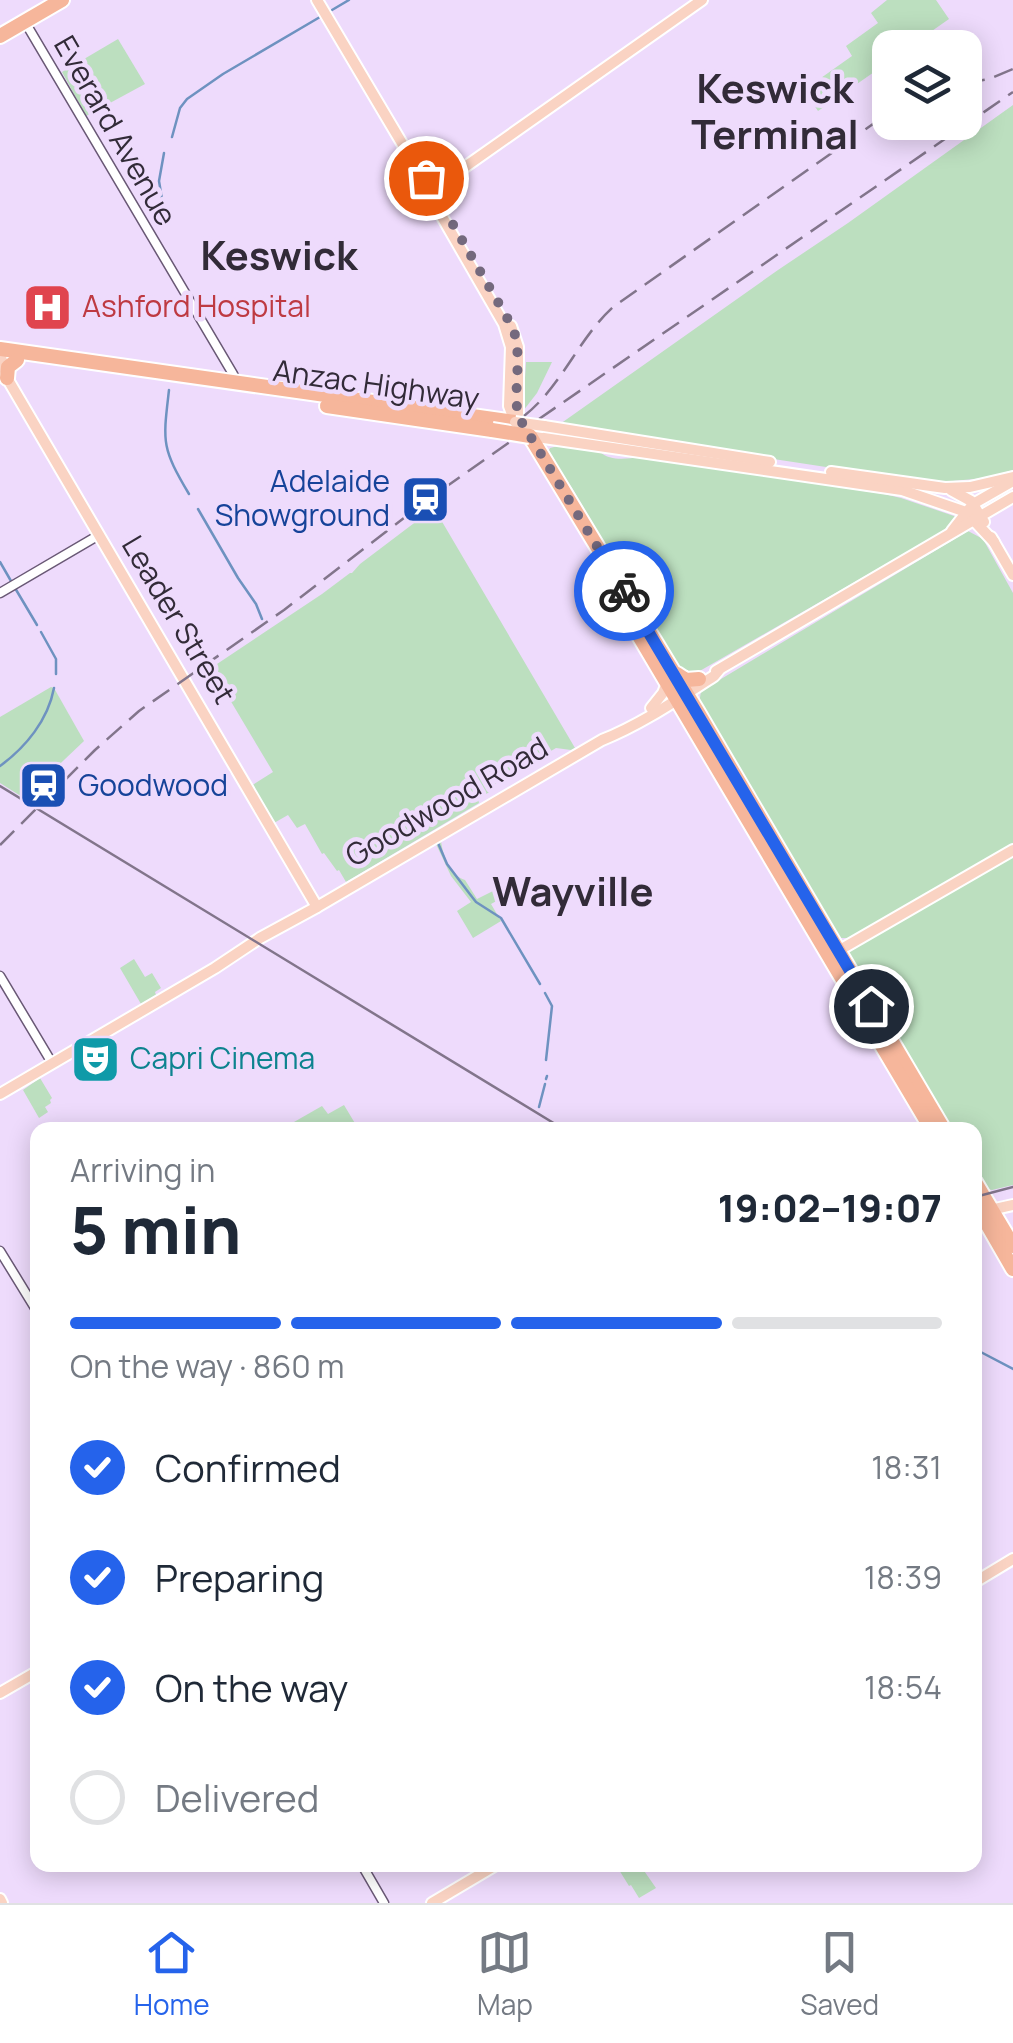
<!DOCTYPE html>
<meta charset="utf-8">
<style>
:root{--surface:#fff;--page:#f6f6f7;--text:#1f2937;--muted:#747a83;--line:#e0e1e3;--accent:#2563eb}
body{margin:0;font-family:Manrope,sans-serif;background:var(--page);color:var(--text);height:100vh;display:flex;flex-direction:column;font-size:38px;white-space:nowrap}
*{box-sizing:border-box;margin:0}
p{font-size:32px;color:var(--muted)}
.icon{flex:none;width:55px;height:55px;fill:none;stroke:currentColor;stroke-width:2;stroke-linecap:round;stroke-linejoin:round}
.map{position:relative;flex:1;overflow:hidden}
.sheet{position:absolute;left:30px;top:1122px;width:952px;height:750px;display:flex;flex-direction:column;background:var(--surface);border-radius:20px;box-shadow:0 5px 25px #0003}
.sheet>*{flex:none}
.controls{position:absolute;left:872px;top:30px;display:grid;gap:20px}
.controls a{display:grid;place-items:center;width:110px;height:110px;border-radius:20px;background:var(--surface);box-shadow:0 5px 25px #0003;font-size:50px}
.pin{position:absolute;display:grid;place-items:center;width:85px;height:85px;color:#fff;margin:-42px;border:5px solid #fff;border-radius:50%;box-shadow:0 2px 10px #0007}
.courier{position:absolute;display:grid;place-items:center;width:100px;height:100px;margin:-50px;border:8px solid #2563eb;border-radius:50%;background:#fff;color:#222;box-shadow:0 2px 12px #0007}
.head em{font-style:normal;font-weight:800}
.head div{display:flex;flex-direction:column-reverse}
.head{display:flex;align-items:center;justify-content:space-between;height:170px;padding:0 40px}
h1{font-size:65px;font-weight:800;line-height:75px}
.bar{display:grid;grid-template-columns:repeat(4,1fr);gap:15px 10px;align-content:center;height:120px;padding:0 40px}
.bar i{height:12px;border-radius:8px;background:var(--line)}
.bar .selected{background:var(--accent)}
.bar p{grid-column:span 4}
ol{padding:0 40px;list-style:none}
li{display:flex;align-items:center;gap:30px;height:110px}
li p{margin-inline-start:auto}
li .icon{padding:10px;border-radius:50%;background:var(--accent);color:#fff;stroke-width:4}
li:last-child{color:var(--muted)}
li i{width:55px;height:55px;border:5px solid var(--line);border-radius:50%}
.tabs{display:flex;justify-content:space-around;align-items:center;height:140px;border-top:2px solid var(--line);background:var(--surface);font-size:28px;color:var(--muted)}
.tabs a{display:grid;justify-items:center;gap:5px}
.tabs .selected{color:var(--accent)}
.map>svg:first-child{display:block}
</style>
<div class="map">
<svg width="1013" height="1903" viewBox="0 0 1013 1903">
<rect width="100%" height="100%" fill="#eedbfc"/>
<g fill="#bcdfbf">
<polygon points="887,0 936,0 949,19 909,47 890,48 890,61 818,111 804,90 852,56 846,46 878,23 871,13"/>
<polygon points="118,39 145,84 86,116 62,72"/>
<polygon points="1013,105 1013,470 985,478 931,483 608,434 594,428 560,424 778,270 848,223"/>
<polygon points="526,362 552,362 537,393 523,411"/>
<path d="M 558,446 L 600,452 C 610,461 626,459 639,457 L 884,494 L 901,498 L 957,517 L 954,524 L 947,529 L 691,676 L 681,672 L 572,488 L 548,452 L 550,448 Z"/>
<polygon points="434,508 575,748 571,750 556,748 490,787 491,791 478,799 479,803 346,882 339,870 337,871 324,853 322,854 305,824 297,828 288,815 274,823 251,786 273,772 211,668 322,594 350,573 352,573 360,564"/>
<polygon points="968,531 983,539 1013,593 1013,843 850,938 838,938 699,704 701,691"/>
<polygon points="51,687 54,688 84,741 24,798 0,783 0,717"/>
<path d="M 441,841 C 443,857 451,876 465,880 L 477,899 L 497,889 L 502,898 L 491,904 L 501,921 L 473,938 L 457,911 L 471,902 L 451,876 L 436,844 Z"/>
<polygon points="1013,855 1013,1185 992,1190 983,1188 975,1176 975,1130 947,1130 847,953"/>
<polygon points="134,959 145,977 152,973 161,988 155,992 156,995 141,1004 120,968"/>
<polygon points="40,1078 52,1098 50,1100 51,1103 45,1107 48,1112 39,1118 23,1090"/>
<polygon points="344,1105 359,1130 280,1130 322,1106 328,1114"/>
<polygon points="616,1865 640,1865 656,1888 639,1898 631,1885 629,1886"/>
</g>
<g fill="none" stroke-linecap="round" stroke-linejoin="round">
<g stroke="#6e92c0" stroke-width="2.5">
<polyline points="332,10 349,0"/>
<polyline points="172,137 180,108 187,99 223,74 320,17"/>
<polyline points="164,211 159,181 164,153"/>
<path d="M 169,390 C 163,442 161,447 189,494"/>
<polyline points="198,509 238,578 256,604 262,619"/>
<polyline points="0,562 11,581"/>
<polyline points="15,588 37,625"/>
<polyline points="41,632 56,659 56,674"/>
<path d="M 0,766 C 26,747 48,720 54,688"/>
<polyline points="438,843 447,864 469,893 476,902 501,918 540,984"/>
<polyline points="545,993 552,1006 546,1060"/>
<polyline points="546,1079 547,1076"/>
<polyline points="539,1107 545,1084"/>
<polyline points="535,1130 535,1127"/>
<polyline points="975,1349 1013,1369"/>
</g>
<defs>
<g id="minor">
<polyline points="25,22 233,374 237,383"/>
<polyline points="0,593 99,535"/>
<polyline points="0,976 52,1063"/>
<polyline points="0,1251 38,1313"/>
<polyline points="362,1865 384,1903"/>
</g>
<g id="major">
<polyline points="317,0 403,145 407,156 504,324 511,347 509,406 515,422"/>
<polyline points="428,193 702,0"/>
<polyline points="511,326 518,347 518,414"/>
<polyline points="1,357 7,378 317,907"/>
<polyline points="544,426 770,462"/>
<polyline points="530,436 902,490 966,512 994,542"/>
<polyline points="831,472 945,488 970,487 1013,477"/>
<polyline points="951,490 971,501 984,522"/>
<polyline points="952,531 973,504 1013,481"/>
<polyline points="991,537 1013,575"/>
<polyline points="716,671 1013,497"/>
<polyline points="651,708 663,693 667,683"/>
<polyline points="834,950 838,951 1013,850"/>
<path d="M 0,1094 L 215,968 L 260,938 L 317,907 L 602,740 C 642,724 678,699 714,676 L 719,670"/>
<polyline points="986,1211 1013,1205"/>
<polyline points="975,1582 1013,1559"/>
<polyline points="0,1693 38,1671"/>
<polyline points="0,1899 2,1903"/>
<polyline points="432,1903 496,1865"/>
</g>
<g id="highway">
<polyline points="0,36 62,0"/>
<polyline points="0,349 515,422"/>
<polyline points="7,378 8,367 17,360"/>
<polyline points="327,406 492,430"/>
<polyline points="530,436 697,711 944,1130"/>
<polyline points="616,597 932,1130"/>
<polyline points="677,674 686,680 699,679"/>
<polyline points="975,1182 1013,1246"/>
<polyline points="975,1203 1013,1269"/>
</g>
</defs>
<use href="#minor" stroke="#695875" stroke-width="11"/>
<use href="#major" stroke="#fff" stroke-width="14"/>
<use href="#highway" stroke="#fff" stroke-width="18"/>
<use href="#minor" stroke="#fff" stroke-width="8"/>
<use href="#major" stroke="#fad3c3" stroke-width="10"/>
<use href="#highway" stroke="#f6b69b" stroke-width="14"/>
<g stroke="#82758b" stroke-width="2.5">
<polyline points="0,786 565,1130"/>
<polyline points="975,1197 1013,1187"/>
</g>
<g stroke="#82758b" stroke-width="2.5" stroke-dasharray="20 10" stroke-linecap="butt">
<polyline points="965,83 989,79 1013,69"/>
<path d="M 524,416 C 562,386 578,339 613,307 L 890,112"/>
<polyline points="539,419 1013,92"/>
<polyline points="0,845 95,750 139,711 284,610 426,501 514,439"/>
</g>
<defs>
<polyline id="major-bridge" points="515,422 544,426"/>
<polyline id="highway-bridge" points="492,430 530,436"/>
</defs>
<use href="#major-bridge" stroke="#fff" stroke-width="14" stroke-linecap="butt"/>
<use href="#highway-bridge" stroke="#fff" stroke-width="18" stroke-linecap="butt"/>
<use href="#major-bridge" stroke="#fad3c3" stroke-width="10"/>
<use href="#highway-bridge" stroke="#f6b69b" stroke-width="14"/>
</g>
<g fill="none" stroke-linecap="round" stroke-linejoin="round">
<path stroke="#74697d" stroke-width="10" stroke-dasharray="0 18" d="M 426,178 L 513,328 C 523,358 513,386 518,416 L 624,591"/>
<polyline stroke="#2563eb" stroke-width="12" points="624,591 871,1006"/>
</g>
<defs>
<symbol id="hospital-square" viewBox="-11 -11 22 22"><rect x="-9" y="-9" width="18" height="18" rx="4" fill="#e0444e" stroke="#eedbfc"/><path d="M-5-5h3v3.5h4V-5h3V5h-3V1.5h-4V5h-3Z" fill="#fff"/></symbol>
<symbol id="station-square" viewBox="-11 -11 22 22"><rect x="-9" y="-9" width="18" height="18" rx="4" fill="#1a4fb4" stroke="#eedbfc"/><path d="M-3-6H3Q5-6 5-4V2Q5 4 3 4L4.5 6H3L1.5 4h-3L-3 6H-4.5L-3 4Q-5 4-5 2V-4Q-5-6-3-6ZM-3.5-4v3h7v-3ZM-3.5 1v1.5H-2V1ZM2 1v1.5H3.5V1Z" fill="#fff"/></symbol>
<symbol id="theatre-square" viewBox="-11 -11 22 22"><rect x="-9" y="-9" width="18" height="18" rx="4" fill="#0f9aa8" stroke="#eedbfc"/><path d="M-5-5.5Q0-4 5-5.5V0Q5 5 0 6Q-5 5-5 0ZM-3.3-2.5H-1v1.5H-3.3ZM1-2.5H3.3v1.5H1ZM-2.8 1Q0 5.5 2.8 1Z" fill="#fff"/></symbol>
</defs>
<g fill-rule="evenodd">
<use href="#hospital-square" x="20" y="280" width="55" height="55"/>
<use href="#station-square" x="398" y="472" width="55" height="55"/>
<use href="#station-square" x="16" y="758" width="55" height="55"/>
<use href="#theatre-square" x="68" y="1032" width="55" height="55"/>
</g>
<g text-anchor="middle" stroke-width="9" stroke-linejoin="round" paint-order="stroke">
<g font-size="30" fill="#322b38" stroke="#eedbfc">
<text transform="translate(115 131) rotate(60)" y="10">Everard Avenue</text>
<text transform="translate(376 385) rotate(8)" y="10">Anzac Highway</text>
<text transform="translate(178 620) rotate(59)" y="10">Leader Street</text>
<text transform="translate(447 802) rotate(-30)" y="10">Goodwood Road</text>
</g>
<g font-size="30" fill="#be3a42" stroke="#eedbfc" text-anchor="start">
<text x="82" y="317">Ashford Hospital</text>
</g>
<g font-size="30" fill="#164399" stroke="#eedbfc" text-anchor="end">
<text x="390" y="492">Adelaide<tspan x="390" dy="34">Showground</tspan></text>
<text x="78" y="796" text-anchor="start">Goodwood</text>
</g>
<g font-size="30" fill="#0d838f" stroke="#eedbfc" text-anchor="start">
<text x="130" y="1069">Capri Cinema</text>
</g>
<g font-size="40" font-weight="bold" fill="#322b38" stroke="#eedbfc">
<text x="775" y="103">Keswick<tspan x="775" dy="46">Terminal</tspan></text>
<text x="279" y="270">Keswick</text>
<text x="573" y="906">Wayville</text>
</g>
</g>
</svg>
<div class="controls">
<a><svg class="icon" aria-label="layers" viewBox="0 0 24 24"><path d="M12 4l9 5-9 5-9-5zM3 14l9 5 9-5"/></svg></a>
</div>
<div class="pin" style="left:426px;top:178px;background:#ea580c"><svg class="icon" aria-label="bag" viewBox="0 0 24 24"><path d="M5 8h14l-1 12H6zM9 8a3 3 0 0 1 6 0"/></svg></div>
<div class="pin" style="left:871px;top:1006px;background:#1f2937"><svg class="icon" aria-label="home" viewBox="0 0 24 24"><path d="M3 11l9-7 9 7M6 9v11h12V9"/></svg></div>
<div class="courier" style="left:624px;top:591px"><svg class="icon" aria-label="bike" viewBox="0 0 24 24"><circle cx="6" cy="16" r="4"/><circle cx="18" cy="16" r="4"/><path d="M6 16l4-8h5l3 8M10 8l3 8H6M13 5h3"/></svg></div>
<section class="sheet">
<div class="head"><div><h1>5 min</h1><p>Arriving in</p></div><em>19:02–19:07</em></div>
<div class="bar"><i class="selected"></i><i class="selected"></i><i class="selected"></i><i></i><p>On the way · 860 m</p></div>
<ol>
<li><svg class="icon" aria-label="check" viewBox="0 0 24 24"><path d="M5 12l5 5 9-10"/></svg>Confirmed<p>18:31</p></li>
<li><svg class="icon" aria-label="check" viewBox="0 0 24 24"><path d="M5 12l5 5 9-10"/></svg>Preparing<p>18:39</p></li>
<li><svg class="icon" aria-label="check" viewBox="0 0 24 24"><path d="M5 12l5 5 9-10"/></svg>On the way<p>18:54</p></li>
<li><i></i>Delivered</li>
</ol>
</section>
</div>
<nav class="tabs">
<a class="selected"><svg class="icon" aria-label="home" viewBox="0 0 24 24"><path d="M3 11l9-7 9 7M6 9v11h12V9"/></svg>Home</a>
<a><svg class="icon" aria-label="map" viewBox="0 0 24 24"><path d="M3 6l6-2 6 2 6-2v14l-6 2-6-2-6 2zM9 4v14M15 6v14"/></svg>Map</a>
<a><svg class="icon" aria-label="saved" viewBox="0 0 24 24"><path d="M7 4h10v16l-5-4-5 4z"/></svg>Saved</a>
</nav>
